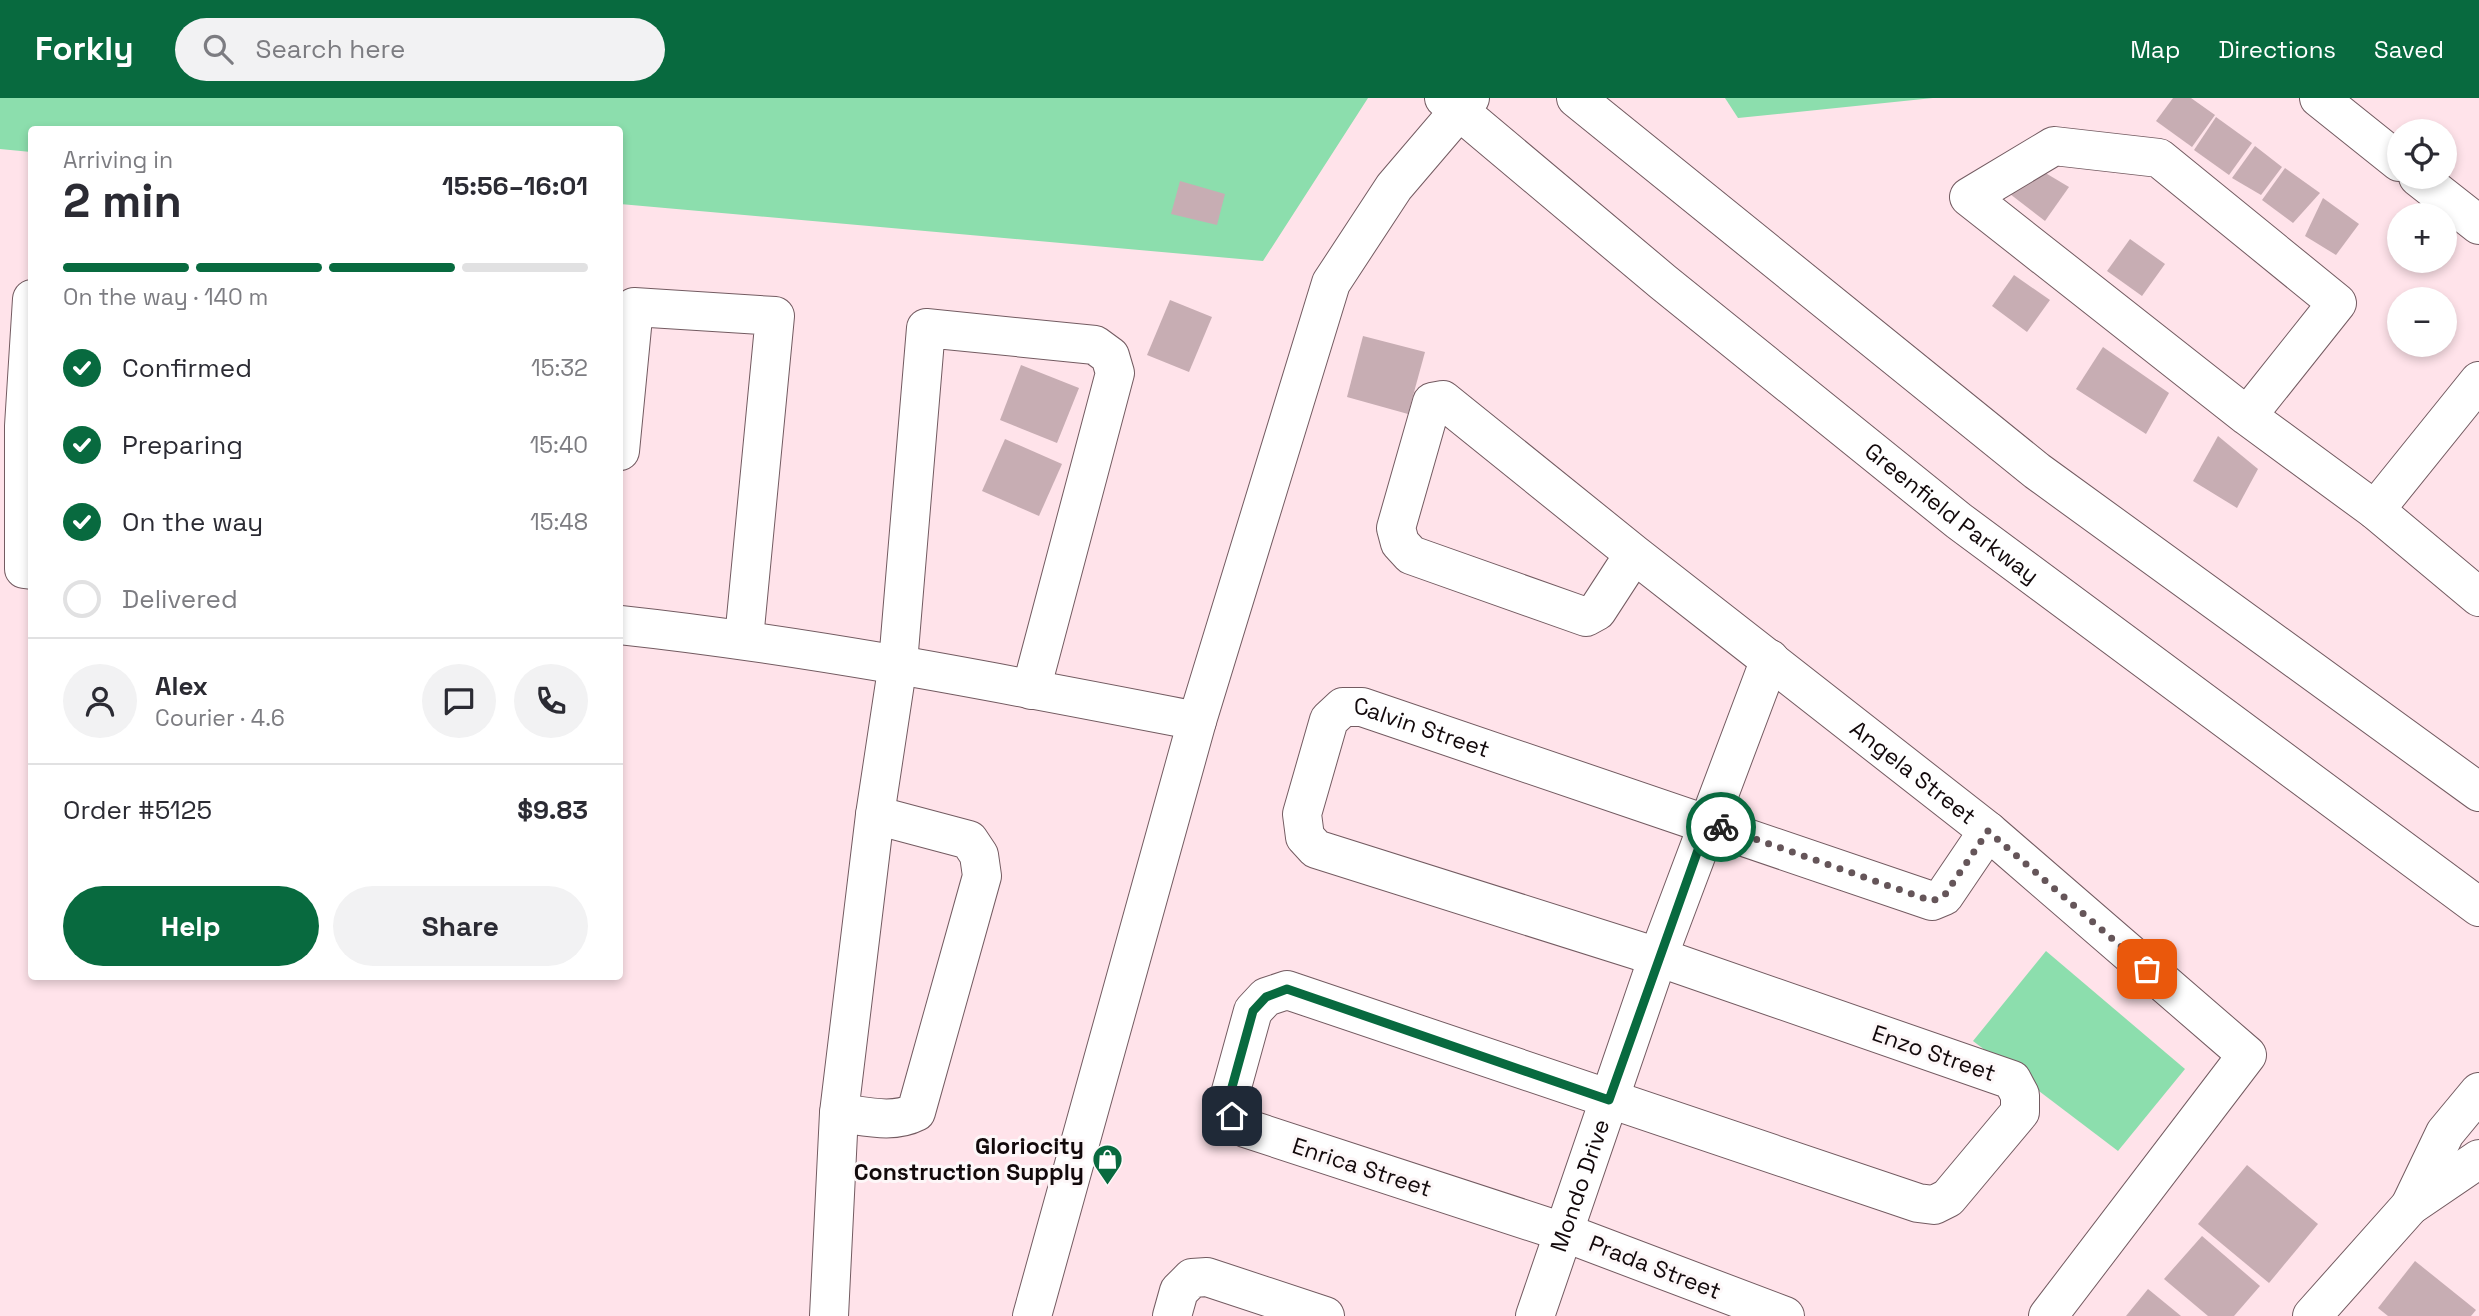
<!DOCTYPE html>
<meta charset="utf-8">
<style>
:root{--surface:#fff;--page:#f2f2f3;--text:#2b2b33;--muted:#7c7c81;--line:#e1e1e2;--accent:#086a3f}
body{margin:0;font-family:"Space Grotesk",sans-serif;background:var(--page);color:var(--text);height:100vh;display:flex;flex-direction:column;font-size:26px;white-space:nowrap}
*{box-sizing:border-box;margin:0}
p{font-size:23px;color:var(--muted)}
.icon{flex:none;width:38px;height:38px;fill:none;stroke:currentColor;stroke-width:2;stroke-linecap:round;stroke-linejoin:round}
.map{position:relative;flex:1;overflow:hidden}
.sheet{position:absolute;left:28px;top:28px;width:595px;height:854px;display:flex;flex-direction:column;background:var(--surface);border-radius:7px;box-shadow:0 4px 10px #0003}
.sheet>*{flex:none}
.controls{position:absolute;left:2387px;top:21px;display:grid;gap:14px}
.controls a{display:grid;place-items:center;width:70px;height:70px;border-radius:50%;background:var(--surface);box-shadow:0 4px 10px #0003;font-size:35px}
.pin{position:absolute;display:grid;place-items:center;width:60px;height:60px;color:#fff;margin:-30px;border-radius:14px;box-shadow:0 4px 10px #0006}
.courier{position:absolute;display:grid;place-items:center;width:70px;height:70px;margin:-35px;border:5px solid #086a3f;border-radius:50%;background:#fff;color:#222;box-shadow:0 2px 9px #0007}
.summary em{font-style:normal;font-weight:600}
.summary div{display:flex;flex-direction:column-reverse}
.summary{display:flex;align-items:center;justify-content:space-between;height:119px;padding:0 35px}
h1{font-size:46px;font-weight:600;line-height:52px}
.bar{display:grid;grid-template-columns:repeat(4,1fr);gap:10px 7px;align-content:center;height:84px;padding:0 35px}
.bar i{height:9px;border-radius:5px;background:var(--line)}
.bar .selected{background:var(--accent)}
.bar p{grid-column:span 4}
.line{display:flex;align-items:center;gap:18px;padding:0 35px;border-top:2px solid var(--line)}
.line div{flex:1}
.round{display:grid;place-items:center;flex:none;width:74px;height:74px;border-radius:37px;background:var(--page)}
ol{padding:0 35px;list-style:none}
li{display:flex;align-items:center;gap:21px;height:77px}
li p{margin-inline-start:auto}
li .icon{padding:7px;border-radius:50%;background:var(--accent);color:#fff;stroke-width:4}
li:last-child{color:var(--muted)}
li i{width:38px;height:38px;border:4px solid var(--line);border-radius:50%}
.action{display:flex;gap:14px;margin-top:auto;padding:14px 35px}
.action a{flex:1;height:80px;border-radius:42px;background:var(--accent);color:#fff;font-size:28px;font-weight:600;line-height:80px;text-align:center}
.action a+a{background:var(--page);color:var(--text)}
header{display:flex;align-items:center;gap:42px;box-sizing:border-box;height:98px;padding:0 35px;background:var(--accent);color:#fff}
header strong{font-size:33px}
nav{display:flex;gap:38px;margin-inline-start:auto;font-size:24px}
.search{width:490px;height:63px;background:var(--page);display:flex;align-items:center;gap:18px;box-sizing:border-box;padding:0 24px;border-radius:38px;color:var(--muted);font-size:26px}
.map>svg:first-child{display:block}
</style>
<header>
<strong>Forkly</strong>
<div class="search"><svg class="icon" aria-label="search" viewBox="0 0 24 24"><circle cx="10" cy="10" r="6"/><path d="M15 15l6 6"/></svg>Search here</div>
<nav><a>Map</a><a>Directions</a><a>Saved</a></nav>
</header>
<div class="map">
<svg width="2479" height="1218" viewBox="0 0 2479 1218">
<rect width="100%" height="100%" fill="#ffe3ea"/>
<g fill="#8cdead">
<polygon points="0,0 1368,0 1263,163 620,106 620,32 32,32 31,54 0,51"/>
<polygon points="1725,0 1933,0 1738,20"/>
<polygon points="2046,853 2185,971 2118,1053 1973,943"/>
</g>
<g fill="#c7adb3">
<polygon points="2173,0 2191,0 2215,17 2192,49 2156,23"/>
<polygon points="2216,19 2252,45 2229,77 2194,52"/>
<polygon points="2255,48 2282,69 2261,97 2232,80"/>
<polygon points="2032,67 2069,89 2045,123 2010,96"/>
<polygon points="2285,70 2320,95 2293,125 2262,102"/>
<polygon points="1180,83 1225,96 1217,127 1171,116"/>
<polygon points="2323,100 2359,126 2336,157 2305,138"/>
<polygon points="2130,141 2165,166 2142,198 2107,173"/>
<polygon points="2014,177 2050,202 2027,234 1992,208"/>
<polygon points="1170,202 1212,219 1189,274 1147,257"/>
<polygon points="1363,238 1425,254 1408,316 1347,299"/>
<polygon points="2103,249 2169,295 2146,336 2076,291"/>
<polygon points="1021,267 1079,290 1057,345 1000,322"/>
<polygon points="2218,338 2258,371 2237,410 2193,383"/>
<polygon points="1005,341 1062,366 1039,418 982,393"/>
<polygon points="2247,1067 2318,1126 2269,1185 2198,1126"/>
<polygon points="2202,1138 2260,1188 2234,1218 2208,1218 2164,1181"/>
<polygon points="2415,1163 2476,1212 2471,1218 2388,1218 2378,1210"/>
<polygon points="2148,1191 2181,1218 2126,1218"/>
</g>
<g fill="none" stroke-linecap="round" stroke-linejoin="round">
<defs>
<g id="street">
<polyline points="2319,0 2399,64"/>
<polyline points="2418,79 2479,127"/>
<polyline points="32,201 24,328 24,471 32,472"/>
<polyline points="2247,318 2337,205 2159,60 2054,48 1969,99 2247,318 2375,412 2479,499"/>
<polyline points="620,353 634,209 775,218 744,541"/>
<polyline points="2375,412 2479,283"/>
<path id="s1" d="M 1634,456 L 1597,513 L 1586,519 L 1411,457 L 1400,445 L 1396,430 L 1432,304 L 1443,302 L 1634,456 L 1988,733 L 2247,957 L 2048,1218"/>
<path d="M 620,527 C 814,548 1005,586 1197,623"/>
<path d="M 839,1015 C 865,1018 893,1026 916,1014 L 982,778 L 979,757 L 969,742 L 875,717"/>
<polyline points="2410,1108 2445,1035 2479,994"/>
<polyline points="829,1218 839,1015 875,717 898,565 926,230 1095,247 1110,258 1115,275 1031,592"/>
<polyline points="1032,1218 1197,623 1331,185 1394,89 1470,0"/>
<polyline points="1172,1218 1179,1193 1192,1180 1207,1179 1325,1218"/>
<path id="s2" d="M 1535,1218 L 1658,859 L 1770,561"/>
<path id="s3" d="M 1785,1218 L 1563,1134 L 1245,1030 L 1232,1018 L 1229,1000 L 1253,913 L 1266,899 L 1287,892 L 1918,1105 L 1934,1107 L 1948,1100 L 2020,1014 L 2020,997 L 2012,982 L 1658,859 L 1316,751 L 1305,739 L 1302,716 L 1329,622 L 1343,609 L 1362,609 L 1932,803 L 1944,798 L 1988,733"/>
<polyline points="2312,1218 2410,1108 2479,1061"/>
</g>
<g id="secondary">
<path id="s4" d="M 1444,0 L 1663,184 L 1959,423 L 2479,809"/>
<polyline points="1576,0 2037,373 2479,694"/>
</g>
</defs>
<use href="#street" stroke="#735b61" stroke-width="40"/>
<use href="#secondary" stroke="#735b61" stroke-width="40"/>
<use href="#street" stroke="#fff" stroke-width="38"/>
<use href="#secondary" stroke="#fff" stroke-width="38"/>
</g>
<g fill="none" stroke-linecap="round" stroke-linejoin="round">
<polyline stroke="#655559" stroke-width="7" stroke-dasharray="0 12.6" points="1721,729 1932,803 1944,798 1988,733 2147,871"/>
<polyline stroke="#086a3f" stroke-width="9" points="1232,1018 1229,1000 1253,913 1266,899 1287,891 1609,1002 1708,724 1721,729"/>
</g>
<defs>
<symbol id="shop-pin" viewBox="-11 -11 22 30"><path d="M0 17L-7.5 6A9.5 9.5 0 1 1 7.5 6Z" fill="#086a3f" stroke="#fdf7f8"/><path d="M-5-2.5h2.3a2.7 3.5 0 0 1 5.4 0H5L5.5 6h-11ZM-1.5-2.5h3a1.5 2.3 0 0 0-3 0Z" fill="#fff"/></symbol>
</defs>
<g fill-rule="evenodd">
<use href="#shop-pin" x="1090" y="1044" width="35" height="47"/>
</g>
<g text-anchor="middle" stroke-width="6" stroke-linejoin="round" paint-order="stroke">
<g font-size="23" fill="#12090b" stroke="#fdf7f8">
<text dy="8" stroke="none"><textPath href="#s4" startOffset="656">Greenfield Parkway</textPath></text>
<text dy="8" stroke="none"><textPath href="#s3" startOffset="2555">Calvin Street</textPath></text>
<text dy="8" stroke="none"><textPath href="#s1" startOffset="1040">Angela Street</textPath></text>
<text transform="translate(1934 955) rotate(19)" y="8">Enzo Street</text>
<text transform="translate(1362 1069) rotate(18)" y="8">Enrica Street</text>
<text dy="8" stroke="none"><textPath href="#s2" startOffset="138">Mondo Drive</textPath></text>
<text transform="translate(1655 1169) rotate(21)" y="8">Prada Street</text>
</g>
<g font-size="23" font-weight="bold" fill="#12090b" stroke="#fdf7f8" text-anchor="end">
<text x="1084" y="1056">Gloriocity<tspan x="1084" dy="26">Construction Supply</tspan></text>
</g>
</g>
</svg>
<div class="controls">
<a><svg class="icon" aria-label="locate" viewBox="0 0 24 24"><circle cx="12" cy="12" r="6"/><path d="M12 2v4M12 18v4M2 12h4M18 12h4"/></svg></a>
<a>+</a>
<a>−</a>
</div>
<div class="pin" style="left:2147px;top:871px;background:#ea580c"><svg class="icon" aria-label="bag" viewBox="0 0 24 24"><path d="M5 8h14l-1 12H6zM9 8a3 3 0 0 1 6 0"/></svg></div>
<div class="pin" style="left:1232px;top:1018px;background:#1f2937"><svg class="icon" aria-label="home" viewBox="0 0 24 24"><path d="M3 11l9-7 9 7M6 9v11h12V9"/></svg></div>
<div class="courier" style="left:1721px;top:729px"><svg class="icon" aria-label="bike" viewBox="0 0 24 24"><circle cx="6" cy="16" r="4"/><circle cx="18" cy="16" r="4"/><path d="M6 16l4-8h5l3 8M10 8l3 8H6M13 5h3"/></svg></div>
<section class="sheet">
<div class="summary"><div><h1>2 min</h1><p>Arriving in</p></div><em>15:56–16:01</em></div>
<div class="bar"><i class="selected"></i><i class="selected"></i><i class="selected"></i><i></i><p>On the way · 140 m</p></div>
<ol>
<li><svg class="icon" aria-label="check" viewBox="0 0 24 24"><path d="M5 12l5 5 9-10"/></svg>Confirmed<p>15:32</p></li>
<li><svg class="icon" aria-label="check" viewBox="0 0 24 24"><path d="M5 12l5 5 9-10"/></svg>Preparing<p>15:40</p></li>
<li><svg class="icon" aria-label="check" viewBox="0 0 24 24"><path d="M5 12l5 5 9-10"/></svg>On the way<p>15:48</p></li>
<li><i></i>Delivered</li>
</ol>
<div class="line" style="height:126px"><a class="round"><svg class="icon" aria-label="person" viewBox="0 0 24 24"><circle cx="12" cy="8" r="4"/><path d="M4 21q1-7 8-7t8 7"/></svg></a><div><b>Alex</b><p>Courier · 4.6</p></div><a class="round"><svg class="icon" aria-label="chat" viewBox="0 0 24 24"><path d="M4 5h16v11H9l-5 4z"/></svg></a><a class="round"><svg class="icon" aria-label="phone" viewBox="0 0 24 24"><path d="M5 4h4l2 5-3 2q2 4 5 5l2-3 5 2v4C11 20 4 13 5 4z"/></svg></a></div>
<div class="line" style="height:91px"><div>Order #5125</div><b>$9.83</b></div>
<div class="action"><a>Help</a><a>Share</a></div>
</section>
</div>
